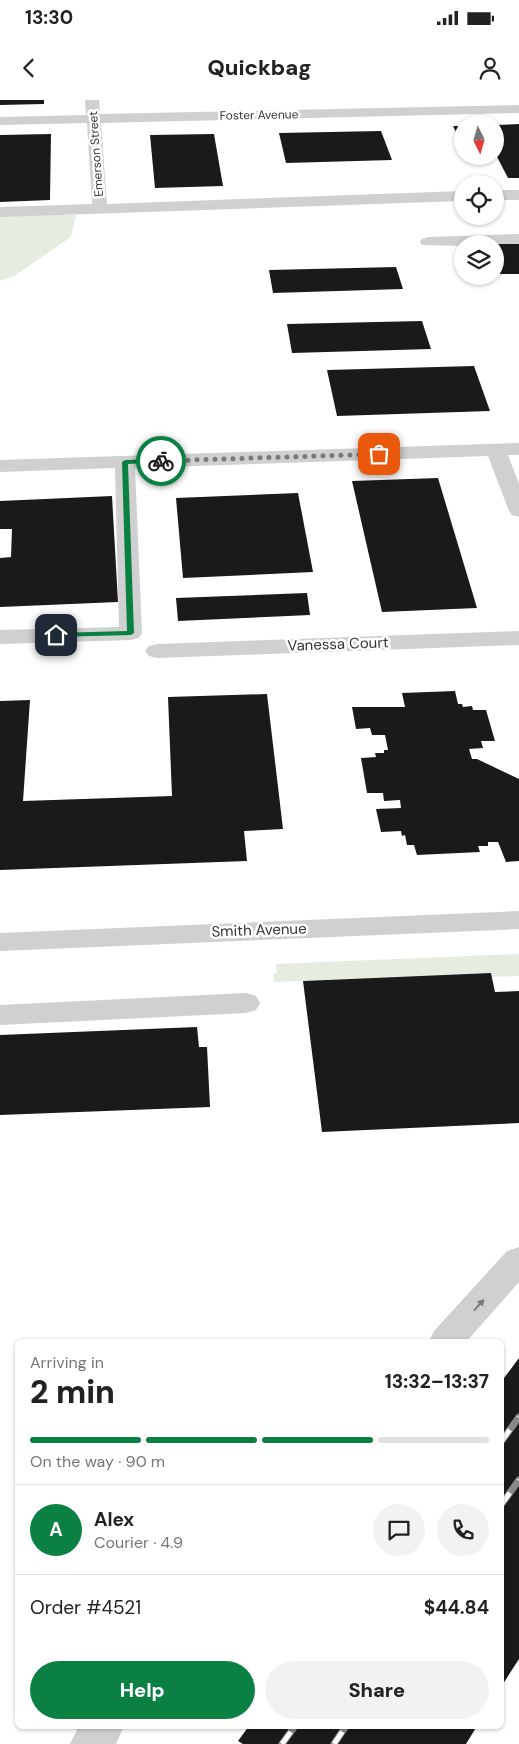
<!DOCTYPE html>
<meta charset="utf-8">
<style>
:root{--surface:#fff;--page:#f2f2f2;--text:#222;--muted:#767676;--line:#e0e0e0;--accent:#0b8043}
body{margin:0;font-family:"DM Sans",sans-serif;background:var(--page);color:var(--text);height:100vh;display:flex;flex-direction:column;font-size:19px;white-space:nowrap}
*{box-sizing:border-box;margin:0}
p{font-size:16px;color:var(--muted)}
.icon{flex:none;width:28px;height:28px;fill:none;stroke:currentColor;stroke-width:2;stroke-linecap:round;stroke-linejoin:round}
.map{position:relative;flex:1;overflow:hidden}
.panel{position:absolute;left:15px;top:1239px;width:489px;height:390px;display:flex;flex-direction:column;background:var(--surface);border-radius:8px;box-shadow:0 1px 4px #0004}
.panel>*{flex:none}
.needle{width:32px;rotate:175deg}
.tools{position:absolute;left:454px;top:15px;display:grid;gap:10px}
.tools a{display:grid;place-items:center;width:50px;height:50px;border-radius:50%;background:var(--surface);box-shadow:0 1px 4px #0004;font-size:25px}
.pin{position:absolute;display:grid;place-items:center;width:42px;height:42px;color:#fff;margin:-21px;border-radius:10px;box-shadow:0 2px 8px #0006}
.courier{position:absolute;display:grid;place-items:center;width:50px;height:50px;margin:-25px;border:4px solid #0b8043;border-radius:50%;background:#fff;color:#222;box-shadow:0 1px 6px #0007}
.head em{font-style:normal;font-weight:800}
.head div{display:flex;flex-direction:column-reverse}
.head{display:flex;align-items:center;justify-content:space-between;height:85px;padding:0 15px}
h1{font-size:32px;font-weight:800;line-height:38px}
.bar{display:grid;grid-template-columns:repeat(4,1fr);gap:8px 5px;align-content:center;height:60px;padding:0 15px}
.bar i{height:6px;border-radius:4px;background:var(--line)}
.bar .on{background:var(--accent)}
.bar p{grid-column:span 4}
.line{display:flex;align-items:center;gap:12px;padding:0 15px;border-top:1px solid var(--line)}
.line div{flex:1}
.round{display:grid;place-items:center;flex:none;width:52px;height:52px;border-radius:26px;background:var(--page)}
.button{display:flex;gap:10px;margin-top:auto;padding:10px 15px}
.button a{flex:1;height:58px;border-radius:30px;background:var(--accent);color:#fff;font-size:20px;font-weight:800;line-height:58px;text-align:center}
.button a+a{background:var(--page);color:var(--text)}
.status{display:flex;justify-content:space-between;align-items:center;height:35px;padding:0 25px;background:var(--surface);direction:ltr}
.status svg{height:14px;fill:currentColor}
header{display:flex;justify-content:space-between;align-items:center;height:65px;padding:0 15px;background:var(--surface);font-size:22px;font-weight:800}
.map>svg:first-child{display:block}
</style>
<div class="status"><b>13:30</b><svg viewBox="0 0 49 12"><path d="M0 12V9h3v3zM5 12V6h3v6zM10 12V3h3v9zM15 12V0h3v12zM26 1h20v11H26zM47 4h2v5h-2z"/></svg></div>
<header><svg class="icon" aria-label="back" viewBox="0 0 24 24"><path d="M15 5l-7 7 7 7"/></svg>Quickbag<svg class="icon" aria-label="person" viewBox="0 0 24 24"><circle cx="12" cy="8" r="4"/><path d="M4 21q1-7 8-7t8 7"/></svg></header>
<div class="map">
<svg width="519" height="1644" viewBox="0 0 519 1644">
<rect width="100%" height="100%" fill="#fff"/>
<g fill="#e6ecdf">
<polygon points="0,112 76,115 71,137 14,176 0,181"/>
<polygon points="519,854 519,876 492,877 491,873 274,882 273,874 277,873 276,864"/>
</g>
<g fill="#1a1a1a">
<polygon points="0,0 44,0 44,4 0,5"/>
<polygon points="519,24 519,78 508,78 495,53 495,25"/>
<polygon points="453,26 462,26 462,45"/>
<polygon points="381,31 392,60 286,63 279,33"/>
<polygon points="51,34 50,100 0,102 0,35"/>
<polygon points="214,34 223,86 155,88 150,35"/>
<polygon points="495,144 519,144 519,174 500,174 495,163"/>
<polygon points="396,167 403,189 273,193 269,170"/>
<polygon points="422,221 431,249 292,253 287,224"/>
<polygon points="474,266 490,311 337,316 327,270"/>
<polygon points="438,378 477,508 382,512 352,381"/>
<polygon points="298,393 313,472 183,478 176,398"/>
<polygon points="112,396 118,502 0,507 0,458 11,457 12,429 0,429 0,401"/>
<polygon points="307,493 310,515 178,521 176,498"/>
<polygon points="455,591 458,604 462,604 463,607 472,606 473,610 486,610 495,641 481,641 483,648 469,649 472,659 477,659 519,679 519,761 506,762 498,742 488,742 488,746 478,746 480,752 417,755 414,745 407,745 405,735 402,736 401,731 381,732 376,709 401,708 400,700 384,701 383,693 367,693 361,658 376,657 375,653 384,653 384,650 388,650 385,635 372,635 370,628 356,629 352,607 405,607 402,593"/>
<polygon points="267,594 283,729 244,731 247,761 0,770 0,601 30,600 23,701 172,696 168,597"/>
<polygon points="491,873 495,892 519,891 519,1023 322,1032 303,881"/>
<polygon points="197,927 199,947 207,947 210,1007 0,1015 0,935"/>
<polygon points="519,1258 519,1559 501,1587 501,1282"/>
<polygon points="249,1626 477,1626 466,1644 243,1644 238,1641"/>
</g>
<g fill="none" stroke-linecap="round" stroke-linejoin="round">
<g fill="#d0d0d0" fill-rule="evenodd">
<polygon points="85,0 99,0 100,14 519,5 519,13 101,23 107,104 462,91 462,101 0,117 0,107 92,104 87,23 0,25 0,17 86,15"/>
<rect x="495" y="90" width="24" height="10"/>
<polygon points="519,134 519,144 462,144 462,146 422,145 420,142 422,139 428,137"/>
<polygon points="519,343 519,355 508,355 519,384 519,417 512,415 509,411 488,356 135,368 142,533 139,538 131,540 0,544 0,530 119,527 115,368 0,372 0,360"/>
<polygon points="519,531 519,545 157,558 149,556 145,551 149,546 157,544"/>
<polygon points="519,811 519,829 0,851 0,833"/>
<polygon points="246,893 256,896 260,903 256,910 246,913 0,925 0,905"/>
<polygon points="519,1147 519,1182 467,1241 429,1241 434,1231 507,1151"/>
<polygon points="79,1626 124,1626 116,1644 70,1644"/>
</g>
<defs>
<g id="rail">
<polyline points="501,1342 519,1317"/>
<polyline points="501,1405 519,1380"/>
<polyline points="282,1644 295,1626"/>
<polyline points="334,1644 346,1626"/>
</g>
</defs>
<use href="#rail" stroke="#888" stroke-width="7"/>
<use href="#rail" stroke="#fff" stroke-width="5" stroke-dasharray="15" stroke-linecap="butt"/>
</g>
<defs><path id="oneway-solid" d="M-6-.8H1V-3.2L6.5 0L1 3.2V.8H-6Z" transform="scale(1.25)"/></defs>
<use fill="#7a7a7a" href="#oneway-solid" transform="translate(479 1205) rotate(-48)"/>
<polygon fill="#0b8043" points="161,359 163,362 128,364 134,533 131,535 54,537 54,534 56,533 127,531 122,362 125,360"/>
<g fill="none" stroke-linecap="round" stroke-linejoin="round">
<polyline stroke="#7a7a7a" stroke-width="5" stroke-dasharray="0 9" points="161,361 379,354"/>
</g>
<g text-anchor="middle" stroke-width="5" stroke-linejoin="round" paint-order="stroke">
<g font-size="12" fill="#333" stroke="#fff">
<text transform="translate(259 15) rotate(-1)" y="4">Foster Avenue</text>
<text transform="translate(96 54) rotate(-94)" y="4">Emerson Street</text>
</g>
<g font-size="15" fill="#333" stroke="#fff">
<text transform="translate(338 544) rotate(-2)" y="5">Vanessa Court</text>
<text transform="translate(259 830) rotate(-2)" y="5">Smith Avenue</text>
</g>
</g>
</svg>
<div class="tools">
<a><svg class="needle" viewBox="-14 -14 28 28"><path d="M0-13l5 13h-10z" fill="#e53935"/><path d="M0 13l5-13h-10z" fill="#767676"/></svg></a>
<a><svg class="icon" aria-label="locate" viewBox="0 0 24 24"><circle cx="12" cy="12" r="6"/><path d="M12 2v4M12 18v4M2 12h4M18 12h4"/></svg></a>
<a><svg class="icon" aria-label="layers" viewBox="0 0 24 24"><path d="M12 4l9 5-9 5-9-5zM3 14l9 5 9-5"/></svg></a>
</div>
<div class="pin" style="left:379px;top:354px;background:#ea580c"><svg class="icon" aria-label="bag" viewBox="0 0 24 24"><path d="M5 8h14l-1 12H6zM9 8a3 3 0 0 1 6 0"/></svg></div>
<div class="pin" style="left:56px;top:535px;background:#1f2937"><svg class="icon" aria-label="home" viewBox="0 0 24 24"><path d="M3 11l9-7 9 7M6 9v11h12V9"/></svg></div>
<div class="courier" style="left:161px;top:361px"><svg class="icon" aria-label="bike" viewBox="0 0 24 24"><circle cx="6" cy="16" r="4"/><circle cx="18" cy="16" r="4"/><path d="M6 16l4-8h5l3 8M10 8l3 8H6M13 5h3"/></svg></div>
<section class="panel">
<div class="head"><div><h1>2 min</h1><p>Arriving in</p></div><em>13:32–13:37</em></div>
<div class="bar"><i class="on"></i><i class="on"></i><i class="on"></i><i></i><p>On the way · 90 m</p></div>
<div class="line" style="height:90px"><b class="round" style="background:var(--accent);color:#fff">A</b><div><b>Alex</b><p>Courier · 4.9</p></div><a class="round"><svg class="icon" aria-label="chat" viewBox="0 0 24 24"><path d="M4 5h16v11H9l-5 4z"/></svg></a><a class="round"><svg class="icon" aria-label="phone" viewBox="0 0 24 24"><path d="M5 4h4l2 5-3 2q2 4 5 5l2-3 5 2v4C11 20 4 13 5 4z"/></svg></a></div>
<div class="line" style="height:65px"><div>Order #4521</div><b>$44.84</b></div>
<div class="button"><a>Help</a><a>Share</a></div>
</section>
</div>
